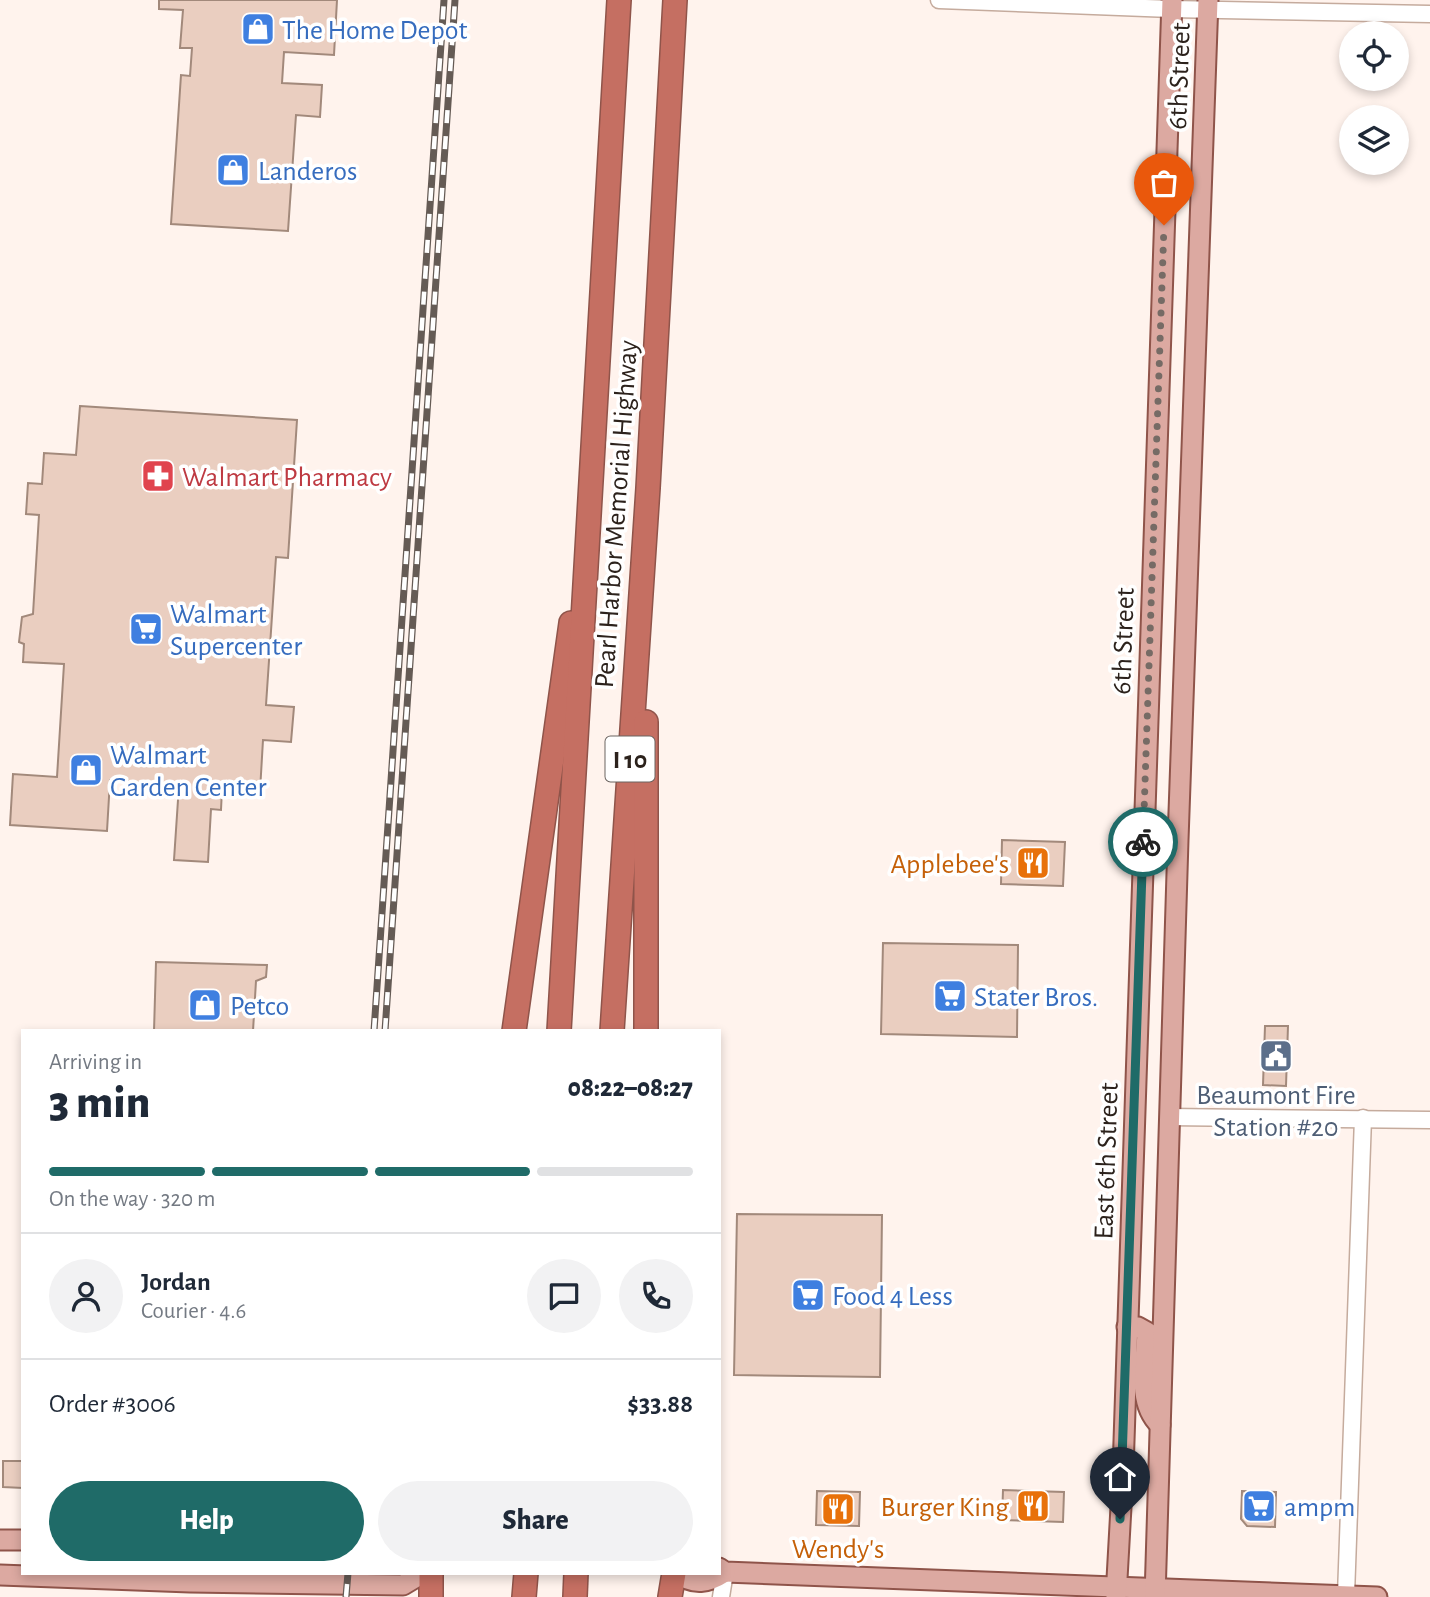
<!DOCTYPE html>
<meta charset="utf-8">
<style>
:root{--surface:#fff;--page:#f2f2f3;--text:#1f2937;--muted:#747a83;--line:#e0e1e3;--accent:#1f6b68}
body{margin:0;font-family:"Alegreya Sans",sans-serif;background:var(--page);color:var(--text);height:100vh;display:flex;flex-direction:column;font-size:26px;white-space:nowrap}
*{box-sizing:border-box;margin:0}
p{font-size:23px;color:var(--muted)}
.icon{flex:none;width:38px;height:38px;fill:none;stroke:currentColor;stroke-width:2;stroke-linecap:round;stroke-linejoin:round}
.map{position:relative;flex:1;overflow:hidden}
.side{position:absolute;left:21px;top:1029px;width:700px;height:546px;display:flex;flex-direction:column;background:var(--surface);border-radius:0px;box-shadow:0 4px 10px #0003}
.side>*{flex:none}
.tools{position:absolute;left:1339px;top:21px;display:grid;gap:14px}
.tools a{display:grid;place-items:center;width:70px;height:70px;border-radius:50%;background:var(--surface);box-shadow:0 4px 10px #0003;font-size:35px}
.pin{position:absolute;display:grid;place-items:center;width:60px;height:60px;color:#fff;margin:-72px -30px;border-radius:50% 50% 50% 0;rotate:-45deg;box-shadow:0 0 7px #0007}
.pin .icon{rotate:45deg}
.courier{position:absolute;display:grid;place-items:center;width:70px;height:70px;margin:-35px;border:5px solid #1f6b68;border-radius:50%;background:#fff;color:#222;box-shadow:0 2px 9px #0007}
.summary em{font-style:normal;font-weight:800}
.summary div{display:flex;flex-direction:column-reverse}
.summary{display:flex;align-items:center;justify-content:space-between;height:119px;padding:0 28px}
h1{font-size:46px;font-weight:800;line-height:52px}
.bar{display:grid;grid-template-columns:repeat(4,1fr);gap:10px 7px;align-content:center;height:84px;padding:0 28px}
.bar i{height:9px;border-radius:5px;background:var(--line)}
.bar .on{background:var(--accent)}
.bar p{grid-column:span 4}
.line{display:flex;align-items:center;gap:18px;padding:0 28px;border-top:2px solid var(--line)}
.line div{flex:1}
.round{display:grid;place-items:center;flex:none;width:74px;height:74px;border-radius:37px;background:var(--page)}
.button{display:flex;gap:14px;margin-top:auto;padding:14px 28px}
.button a{flex:1;height:80px;border-radius:42px;background:var(--accent);color:#fff;font-size:28px;font-weight:800;line-height:80px;text-align:center}
.button a+a{background:var(--page);color:var(--text)}
.map>svg:first-child{display:block}
</style>
<div class="map">
<svg width="1430" height="1597" viewBox="0 0 1430 1597">
<rect width="100%" height="100%" fill="#fff3ed"/>
<g fill="#eacec0" stroke="#a2897b" stroke-width="2">
<polygon points="159,0 337,0 334,55 284,52 282,83 322,85 320,117 296,115 288,231 171,224 181,75 190,76 192,48 180,48 183,10 159,9"/>
<polygon points="80,406 297,420 288,558 276,557 266,705 294,707 291,742 263,740 260,791 222,789 221,810 211,809 208,862 174,860 179,785 110,780 107,831 10,825 13,774 57,777 64,664 23,662 24,644 19,642 22,617 33,614 39,515 26,514 28,483 42,484 44,453 76,455"/>
<polygon points="1002,840 1065,842 1063,886 1001,884"/>
<polygon points="883,943 1018,945 1017,1037 881,1034"/>
<polygon points="156,962 267,965 266,977 256,981 253,1031 154,1031"/>
<polygon points="1265,1026 1288,1026 1286,1086 1263,1085"/>
<polygon points="737,1214 882,1215 880,1377 734,1375"/>
<polygon points="3,1461 23,1461 23,1488 3,1487"/>
<polygon points="1003,1490 1064,1492 1063,1522 1002,1520"/>
<polygon points="817,1491 860,1492 859,1526 816,1525"/>
<polygon points="1242,1491 1276,1492 1275,1527 1247,1526 1241,1519"/>
</g>
<g fill="none" stroke-linecap="round" stroke-linejoin="round">
<defs>
<g id="minor">
<polyline points="939,0 1171,9 1430,14"/>
<polyline points="1169,1117 1430,1120"/>
<polyline points="1346,1595 1363,1118"/>
<polyline points="721,1597 725,1572"/>
</g>
<g id="major">
<path d="M 1127,1327 L 1138,1327 L 1147,1332 C 1146,1362 1136,1402 1160,1425"/>
<polyline points="0,1540 23,1540"/>
<polyline points="719,1568 725,1572 1377,1597"/>
<path d="M 677,1573 C 694,1586 708,1583 725,1572"/>
<polyline points="0,1575 190,1582 403,1585 423,1573"/>
<polyline points="1116,1597 1123,1471 1172,0"/>
<polyline points="1155,1597 1178,840 1208,0"/>
</g>
<g id="highway">
<polyline points="514,1031 571,623"/>
<polyline points="559,1031 619,0"/>
<polyline points="612,1031 648,488 675,0"/>
<polyline points="646,1031 646,722"/>
<polyline points="431,1573 431,1597"/>
<polyline points="524,1597 526,1573"/>
<polyline points="575,1597 576,1573"/>
<polyline points="670,1597 674,1573"/>
</g>
</defs>
<use href="#minor" stroke="#c5ab9d" stroke-width="19"/>
<use href="#major" stroke="#8f544a" stroke-width="23"/>
<use href="#highway" stroke="#8f544a" stroke-width="26"/>
<use href="#minor" stroke="#fff" stroke-width="16"/>
<use href="#major" stroke="#dca9a1" stroke-width="19"/>
<use href="#highway" stroke="#c56f62" stroke-width="23"/>
<defs>
<g id="rail">
<polyline points="374,1031 444,0"/>
<polyline points="385,1031 455,0"/>
<polyline points="346,1597 348,1573"/>
</g>
</defs>
<use href="#rail" stroke="#655b55" stroke-width="7"/>
<use href="#rail" stroke="#fff" stroke-width="4.5" stroke-dasharray="13" stroke-linecap="butt"/>
</g>
<g fill="none" stroke-linecap="round" stroke-linejoin="round">
<polyline stroke="#766b65" stroke-width="7" stroke-dasharray="0 12.6" points="1143,842 1164,225"/>
<polyline stroke="#1f6b68" stroke-width="9" points="1120,1519 1143,842"/>
</g>
<defs>
<symbol id="shop-square" viewBox="-11 -11 22 22"><rect x="-9" y="-9" width="18" height="18" rx="4" fill="#3f7fe0" stroke="#fff"/><path d="M-5-2.5h2.3a2.7 3.5 0 0 1 5.4 0H5L5.5 6h-11ZM-1.5-2.5h3a1.5 2.3 0 0 0-3 0Z" fill="#fff"/></symbol>
<symbol id="pharmacy-square" viewBox="-11 -11 22 22"><rect x="-9" y="-9" width="18" height="18" rx="4" fill="#e0444e" stroke="#fff"/><path d="M-2-6h4v4h4v4h-4v4h-4v-4h-4v-4h4Z" fill="#fff"/></symbol>
<symbol id="supermarket-square" viewBox="-11 -11 22 22"><rect x="-9" y="-9" width="18" height="18" rx="4" fill="#3f7fe0" stroke="#fff"/><path d="M-6-5.5h2.5l.6 2H6L4.5 2H-2.5L-4.4-4H-6ZM-1.5 3.2a1.3 1.3 0 1 0 .1 0ZM3 3.2a1.3 1.3 0 1 0 .1 0Z" fill="#fff"/></symbol>
<symbol id="restaurant-square" viewBox="-11 -11 22 22"><rect x="-9" y="-9" width="18" height="18" rx="4" fill="#e8710a" stroke="#fff"/><path d="M-5-6h1v4h1v-4h1v4h1v-4h1v5L-1.5 .5V6h-2V.5L-5-1ZM5-6V6H3V1.5H1.5Q1.5-4 5-6Z" fill="#fff"/></symbol>
<symbol id="civic-square" viewBox="-11 -11 22 22"><rect x="-9" y="-9" width="18" height="18" rx="4" fill="#5c6f8a" stroke="#fff"/><path d="M-.6-6.5H3V-4.5H.6V-3L4-1V1h2V6H-6V1h2V-1L-.6-3ZM-1.2 2.5V6h2.4V2.5Z" fill="#fff"/></symbol>
</defs>
<g fill-rule="evenodd">
<use href="#shop-square" x="239" y="10" width="38" height="38"/>
<use href="#shop-square" x="214" y="151" width="38" height="38"/>
<use href="#pharmacy-square" x="139" y="457" width="38" height="38"/>
<use href="#supermarket-square" x="127" y="610" width="38" height="38"/>
<use href="#shop-square" x="67" y="751" width="38" height="38"/>
<use href="#restaurant-square" x="1014" y="844" width="38" height="38"/>
<use href="#supermarket-square" x="931" y="977" width="38" height="38"/>
<use href="#shop-square" x="186" y="986" width="38" height="38"/>
<use href="#civic-square" x="1257" y="1037" width="38" height="38"/>
<use href="#supermarket-square" x="789" y="1276" width="38" height="38"/>
<use href="#restaurant-square" x="1014" y="1487" width="38" height="38"/>
<use href="#supermarket-square" x="1240" y="1487" width="38" height="38"/>
<use href="#restaurant-square" x="819" y="1490" width="38" height="38"/>
</g>
<g text-anchor="middle" stroke-width="7" stroke-linejoin="round" paint-order="stroke">
<rect fill="#fff" stroke="#6b6460" stroke-width="2" x="605.5" y="736.5" width="49" height="45" rx="5"/>
<g font-size="26" font-weight="bold" fill="#2c221c">
<text x="630" y="768">I 10</text>
</g>
<g font-size="28" fill="#366cbe" stroke="#fff" text-anchor="start">
<text x="282" y="39">The Home Depot</text>
<text x="258" y="180">Landeros</text>
<text x="170" y="623">Walmart<tspan x="170" dy="32">Supercenter</tspan></text>
<text x="110" y="764">Walmart<tspan x="110" dy="32">Garden Center</tspan></text>
<text x="974" y="1006">Stater Bros.</text>
<text x="230" y="1015">Petco</text>
<text x="832" y="1305">Food 4 Less</text>
<text x="1284" y="1516">ampm</text>
</g>
<g font-size="28" fill="#2c221c" stroke="#fff">
<text transform="translate(1178 76) rotate(-88)" y="10">6th Street</text>
<text transform="translate(615 514) rotate(-86)" y="10">Pearl Harbor Memorial Highway</text>
<text transform="translate(1122 641) rotate(-88)" y="10">6th Street</text>
<text transform="translate(1105 1161) rotate(-88)" y="10">East 6th Street</text>
</g>
<g font-size="28" fill="#be3a42" stroke="#fff" text-anchor="start">
<text x="182" y="486">Walmart Pharmacy</text>
</g>
<g font-size="28" fill="#c56008" stroke="#fff" text-anchor="end">
<text x="1009" y="873">Applebee's</text>
<text x="1009" y="1516">Burger King</text>
<text x="838" y="1558" text-anchor="middle">Wendy's</text>
</g>
<g font-size="28" fill="#4e5e75" stroke="#fff">
<text x="1276" y="1104">Beaumont Fire<tspan x="1276" dy="32">Station #20</tspan></text>
</g>
</g>
</svg>
<div class="tools">
<a><svg class="icon" aria-label="locate" viewBox="0 0 24 24"><circle cx="12" cy="12" r="6"/><path d="M12 2v4M12 18v4M2 12h4M18 12h4"/></svg></a>
<a><svg class="icon" aria-label="layers" viewBox="0 0 24 24"><path d="M12 4l9 5-9 5-9-5zM3 14l9 5 9-5"/></svg></a>
</div>
<div class="pin" style="left:1164px;top:225px;background:#ea580c"><svg class="icon" aria-label="bag" viewBox="0 0 24 24"><path d="M5 8h14l-1 12H6zM9 8a3 3 0 0 1 6 0"/></svg></div>
<div class="pin" style="left:1120px;top:1519px;background:#1f2937"><svg class="icon" aria-label="home" viewBox="0 0 24 24"><path d="M3 11l9-7 9 7M6 9v11h12V9"/></svg></div>
<div class="courier" style="left:1143px;top:842px"><svg class="icon" aria-label="bike" viewBox="0 0 24 24"><circle cx="6" cy="16" r="4"/><circle cx="18" cy="16" r="4"/><path d="M6 16l4-8h5l3 8M10 8l3 8H6M13 5h3"/></svg></div>
<section class="side">
<div class="summary"><div><h1>3 min</h1><p>Arriving in</p></div><em>08:22–08:27</em></div>
<div class="bar"><i class="on"></i><i class="on"></i><i class="on"></i><i></i><p>On the way · 320 m</p></div>
<div class="line" style="height:126px"><a class="round"><svg class="icon" aria-label="person" viewBox="0 0 24 24"><circle cx="12" cy="8" r="4"/><path d="M4 21q1-7 8-7t8 7"/></svg></a><div><b>Jordan</b><p>Courier · 4.6</p></div><a class="round"><svg class="icon" aria-label="chat" viewBox="0 0 24 24"><path d="M4 5h16v11H9l-5 4z"/></svg></a><a class="round"><svg class="icon" aria-label="phone" viewBox="0 0 24 24"><path d="M5 4h4l2 5-3 2q2 4 5 5l2-3 5 2v4C11 20 4 13 5 4z"/></svg></a></div>
<div class="line" style="height:91px"><div>Order #3006</div><b>$33.88</b></div>
<div class="button"><a>Help</a><a>Share</a></div>
</section>
</div>
